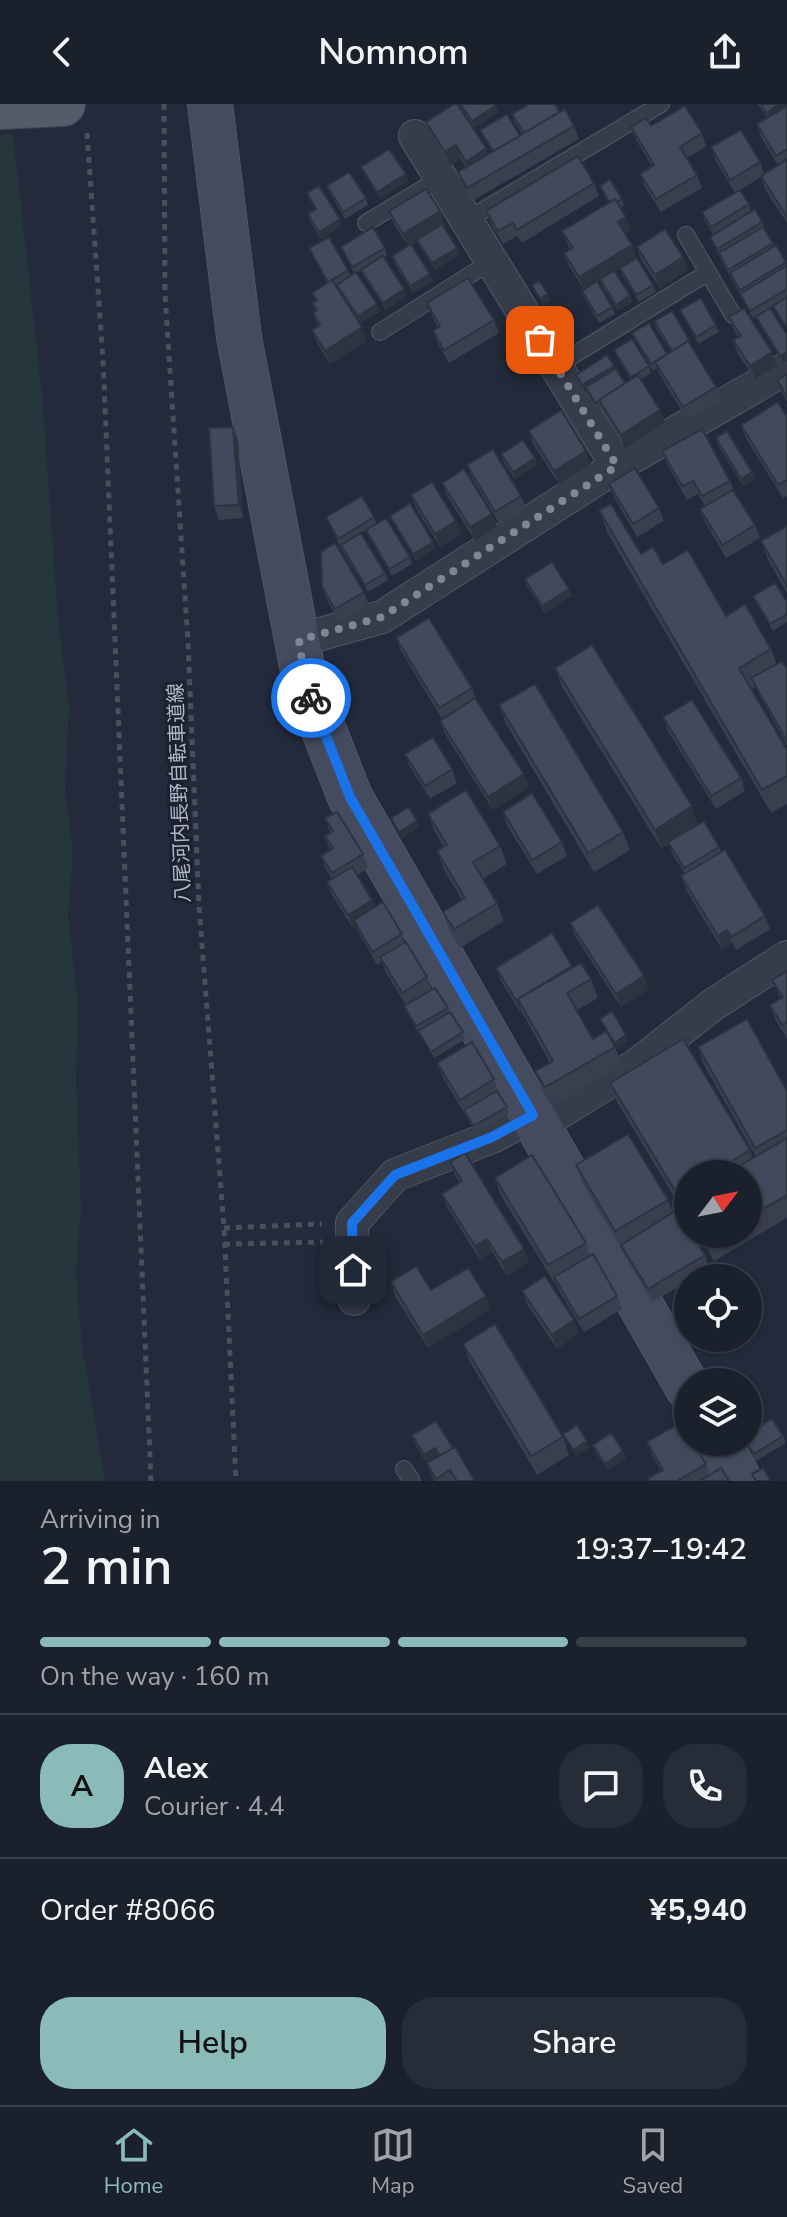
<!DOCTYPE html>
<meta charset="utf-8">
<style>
:root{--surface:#1a202c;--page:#272d38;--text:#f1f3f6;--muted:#9fa3a9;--line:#383e48;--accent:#8bbbb9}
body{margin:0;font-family:"Nunito Sans","Noto Sans JP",sans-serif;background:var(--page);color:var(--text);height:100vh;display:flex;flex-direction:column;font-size:30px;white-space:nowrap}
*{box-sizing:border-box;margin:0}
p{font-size:26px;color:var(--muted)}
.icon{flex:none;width:44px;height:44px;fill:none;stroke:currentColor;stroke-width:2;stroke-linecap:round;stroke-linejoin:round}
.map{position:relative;height:1377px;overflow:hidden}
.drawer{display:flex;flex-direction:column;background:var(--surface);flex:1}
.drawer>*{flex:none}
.needle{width:52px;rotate:58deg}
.buttons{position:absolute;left:674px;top:1056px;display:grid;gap:16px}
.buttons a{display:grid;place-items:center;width:88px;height:88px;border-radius:50%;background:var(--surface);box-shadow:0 2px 6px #0004,0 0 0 2px var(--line);font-size:40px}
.pin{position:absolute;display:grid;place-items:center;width:68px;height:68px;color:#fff;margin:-34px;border-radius:16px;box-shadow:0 4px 12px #0006}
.courier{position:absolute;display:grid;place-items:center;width:80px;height:80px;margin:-40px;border:6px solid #1a73e8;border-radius:50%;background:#fff;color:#222;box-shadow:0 2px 10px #0007}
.headline em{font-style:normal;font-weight:600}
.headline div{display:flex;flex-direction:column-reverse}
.headline{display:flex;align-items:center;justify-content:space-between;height:136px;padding:0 40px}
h1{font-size:52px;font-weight:600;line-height:60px}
.bar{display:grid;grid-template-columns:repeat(4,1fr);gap:12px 8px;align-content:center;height:96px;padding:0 40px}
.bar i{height:10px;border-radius:6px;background:var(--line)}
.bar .selected{background:var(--accent)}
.bar p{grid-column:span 4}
.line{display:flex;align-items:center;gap:20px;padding:0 40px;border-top:2px solid var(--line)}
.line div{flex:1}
.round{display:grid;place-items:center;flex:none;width:84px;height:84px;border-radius:32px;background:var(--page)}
.cta{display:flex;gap:16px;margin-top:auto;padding:16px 40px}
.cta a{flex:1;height:92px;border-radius:32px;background:var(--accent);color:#111;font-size:32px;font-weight:600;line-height:92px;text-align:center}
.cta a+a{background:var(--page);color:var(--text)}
header{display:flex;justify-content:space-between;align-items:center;height:104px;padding:0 40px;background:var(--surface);font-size:36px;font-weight:600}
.tab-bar{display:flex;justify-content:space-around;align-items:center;height:112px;border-top:2px solid var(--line);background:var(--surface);font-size:22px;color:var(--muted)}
.tab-bar a{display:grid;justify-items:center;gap:4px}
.tab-bar .selected{color:var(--accent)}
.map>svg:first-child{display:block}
</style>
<header><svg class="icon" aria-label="back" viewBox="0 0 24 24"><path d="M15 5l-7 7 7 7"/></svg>Nomnom<svg class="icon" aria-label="share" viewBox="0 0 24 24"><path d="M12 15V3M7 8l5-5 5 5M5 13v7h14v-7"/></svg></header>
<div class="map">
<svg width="787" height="1377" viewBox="0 0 787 1377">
<rect width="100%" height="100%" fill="#232a3b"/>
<polygon fill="#25363c" points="13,30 42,290 58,514 69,603 65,685 73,751 68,811 78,899 76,975 81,1105 76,1168 82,1243 105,1377 0,1377 0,31"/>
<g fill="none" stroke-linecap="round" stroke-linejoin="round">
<defs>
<g id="lane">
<polyline points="467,116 661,0"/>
<polyline points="366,119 441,74"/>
<polyline points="686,131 733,211"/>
<polyline points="380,228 492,157"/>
<polyline points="556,262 707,169"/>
<polyline points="404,1365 412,1377"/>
</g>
<g id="street">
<polyline points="415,32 617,362"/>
<polyline points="299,536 382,513 617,362 787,264"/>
<polyline points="539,1021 635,962 714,900 787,853"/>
<polyline points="354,1195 352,1119 395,1071 492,1033 533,1011"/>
</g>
<g id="secondary">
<polyline points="210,0 239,233 305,578 350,693 688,1284"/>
<polyline points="718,1338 740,1377"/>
</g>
<polyline id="primary" points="0,3 63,0"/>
</defs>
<use href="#lane" stroke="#525766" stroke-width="18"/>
<use href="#street" stroke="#525766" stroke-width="34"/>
<use href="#secondary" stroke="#525766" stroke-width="46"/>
<use href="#primary" stroke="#404554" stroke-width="46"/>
<g stroke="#435359" stroke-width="5" stroke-dasharray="6 6" stroke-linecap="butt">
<polyline points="164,0 165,191 188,538 199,802 224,1124 236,1377"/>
<polyline points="87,29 103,256 151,1377"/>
<polyline points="224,1124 322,1120"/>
<polyline points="224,1140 323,1138"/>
</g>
<use href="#lane" stroke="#373c4b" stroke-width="16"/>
<use href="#street" stroke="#373c4b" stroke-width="32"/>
<use href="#secondary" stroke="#454b5e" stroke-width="44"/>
<use href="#primary" stroke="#555b6b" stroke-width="44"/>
</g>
<g fill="#393f4f">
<polygon points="458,0 494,0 498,8 474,24"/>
<polygon points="758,0 787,0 787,119 765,85 761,73 735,89 716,57 711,43 760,58 764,70 778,61 761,33 757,20 767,13"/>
<polygon points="560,8 574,22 579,35 472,97 462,81 458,68 466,63 461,55 450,61 431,31 426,18 486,44 488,50 492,48 480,26 520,32 522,30 514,17 512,10"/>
<polygon points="651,22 702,29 706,43 687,54 697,71 702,84 661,108 645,83 640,70 652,62 636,36 631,23"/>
<polygon points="361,63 406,70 408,77 380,95 364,69"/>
<polygon points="594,79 599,92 522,139 517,132 503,140 491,120 486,107"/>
<polygon points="327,82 366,94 368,101 345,115 329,88"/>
<polygon points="600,82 622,95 624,102 621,104 626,113 631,126 625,130 637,154 653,181 656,188 639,198 622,171 620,164 614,167 630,191 632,198 618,207 602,182 600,176 598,178 612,203 615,210 599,219 584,194 582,187 584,186 569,162 564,149 570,146 562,127 608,99"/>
<polygon points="307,89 340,115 342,122 321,135 310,117 308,110 315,106"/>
<polygon points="749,100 751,107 713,130 704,115 702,108"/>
<polygon points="389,107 440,107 444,120 443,121 459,151 435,166 420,143 418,137 412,140 433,177 413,189 394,159 392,152 408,142 394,120"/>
<polygon points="762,118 765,124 764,125 787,161 787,226 776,208 773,202 753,214 721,156 710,133"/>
<polygon points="341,143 385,144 387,151 384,153 407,192 386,206 364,173 361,166 356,169 377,200 380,207 361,219 340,187 337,181 343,177 336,181 367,237 330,260 317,239 312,226 318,222 313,209 315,207 312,199 315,197 312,189 327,179 309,144 348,166 350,172 354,169"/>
<polygon points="637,143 683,153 688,166 660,184 641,156"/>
<polygon points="427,199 494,216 499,229 449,259 438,240 433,227 438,223 432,212"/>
<polygon points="770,204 783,259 759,220 756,213"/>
<polygon points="680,206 716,221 719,228 698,240"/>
<polygon points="729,213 772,248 777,261 755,275 738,250 733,236 738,233 734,227"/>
<polygon points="654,217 690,237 692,244 716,283 721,296 687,316 660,271 657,264 653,267 635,235 632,229 667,250 671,248 656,224"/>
<polygon points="614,246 649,262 651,269 641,275 665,319 625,344 604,309 602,304 598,306 587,287 585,288 576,271 614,262 625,279 631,276 617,253"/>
<polygon points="787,270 787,298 782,289 777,276"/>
<polygon points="787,313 787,392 783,394 746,334 741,321"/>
<polygon points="233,323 238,336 243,414 219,416 214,402"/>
<polygon points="529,327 591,360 559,380 533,340"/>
<polygon points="716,334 752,368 755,375 743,382 718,341"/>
<polygon points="662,347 730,377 734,386 755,421 760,434 726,454 705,418 700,405 705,402 698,390 687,396 667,360"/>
<polygon points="501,350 537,361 515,375 503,357"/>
<polygon points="467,361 521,392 526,405 500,421 472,374"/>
<polygon points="442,379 497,423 475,437 447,392"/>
<polygon points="609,380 659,404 664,417 637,433 614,393"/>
<polygon points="411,391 456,417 461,430 440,443 416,404"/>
<polygon points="599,406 641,450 663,460 726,512 771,545 777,560 787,565 787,642 755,583 752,585 787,646 787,700 771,709 608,430"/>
<polygon points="390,412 435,444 416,457 393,418"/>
<polygon points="326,413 374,413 377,420 361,429 385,469 388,476 368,488 343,448"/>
<polygon points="787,422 787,489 768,456 761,437"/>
<polygon points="366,426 410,453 412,460 392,472 369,433"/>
<polygon points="525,475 569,485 572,492 545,509 527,482"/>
<polygon points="322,483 364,488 369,501 340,518 327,496"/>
<polygon points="753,492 787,498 787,518 773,527 756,498"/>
<polygon points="396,534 472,584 477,597 524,670 529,683 493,706 445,630 440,617 442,615 401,547"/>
<polygon points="555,564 719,743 721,748 765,812 770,825 736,846 732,839 722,845 686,786 681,772 685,770 673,751 669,740 661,744 562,583"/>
<polygon points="499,601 623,728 630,746 594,768 506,620"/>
<polygon points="663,613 741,674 745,687 716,705 668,627"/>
<polygon points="405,650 452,665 457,679 430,695 410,663"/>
<polygon points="503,708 562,738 567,752 537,770 507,721"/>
<polygon points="428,710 500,742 507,760 483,775 497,799 504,817 460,844 449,826 443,808 462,796 444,766 437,747 444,743 435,728"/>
<polygon points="325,714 363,750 368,764 357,771 372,796 375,803 402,830 405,839 427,873 432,886 448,904 449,909 463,928 465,935 434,954 407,909 404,902 406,901 385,867 382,858 377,861 359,829 356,822 353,824 332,791 327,778 332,775 326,765 321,752 330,746 325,732 330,728"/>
<polygon points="570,819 649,885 621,903 575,832"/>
<polygon points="496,864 573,864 591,875 598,894 577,906 593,935 615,943 622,961 552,1002 542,986 535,967 550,959 522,908 521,909 501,877"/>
<polygon points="787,867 787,935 775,915 770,901 781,895 772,876"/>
<polygon points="698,943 787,987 787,1114 714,1157 699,1130 748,1130 748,1070 688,1070 688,1110 687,1107 684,1109 617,998 610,979 750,1046 753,1054 756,1053 704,961"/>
<polygon points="437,959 494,975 498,989 509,1009 476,1029 442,972"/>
<polygon points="450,1058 524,1145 529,1158 507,1172 492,1148 480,1156 447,1103 442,1090 460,1079 455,1071"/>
<polygon points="576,1061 668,1096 673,1109 705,1151 709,1164 693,1174 688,1174 688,1177 652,1198 583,1080"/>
<polygon points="495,1074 586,1139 590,1152 617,1192 622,1205 584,1228 559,1187 556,1180 555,1180 501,1092"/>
<polygon points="391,1178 431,1186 490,1205 428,1244 395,1192"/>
<polygon points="522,1187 574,1216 579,1229 557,1245 527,1200"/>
<polygon points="463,1240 563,1333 569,1351 537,1371 470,1258"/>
<polygon points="436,1317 475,1377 434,1377 427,1359 438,1353 437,1351 426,1358 414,1338 412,1331"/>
<polygon points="783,1332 786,1339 756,1357 745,1338"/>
<polygon points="647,1338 706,1360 710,1371 729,1377 649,1377 661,1367 652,1351"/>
<polygon points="593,1341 623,1347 626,1354 608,1366 595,1348"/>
</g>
<g fill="#2e3340">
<polygon points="779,0 787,0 787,3 769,15 766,9"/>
<polygon points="495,2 498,8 474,24 472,17"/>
<polygon points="456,41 461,55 450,61 445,48"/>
<polygon points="486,44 491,58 471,71 466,58"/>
<polygon points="406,70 408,77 380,95 377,88"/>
<polygon points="440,107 444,120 408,143 403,130"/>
<polygon points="626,113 631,126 623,131 618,118"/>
<polygon points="340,115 342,122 321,135 319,128"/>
<polygon points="632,141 637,154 584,186 579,173"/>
<polygon points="457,144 459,151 435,166 432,159"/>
<polygon points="683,153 688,166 660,184 655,171"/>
<polygon points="430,170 433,177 413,189 410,182"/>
<polygon points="404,185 407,192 386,206 383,199"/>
<polygon points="548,190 550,197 543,202 540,195"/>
<polygon points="630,191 632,198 618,207 616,201"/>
<polygon points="377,200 380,207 361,219 358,212"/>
<polygon points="362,223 367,237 330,260 325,247"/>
<polygon points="772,248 777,261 755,275 750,262"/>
<polygon points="787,248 787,257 783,259 780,252"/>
<polygon points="614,262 616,268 586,283 587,287 585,288 582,281"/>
<polygon points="660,306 665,319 625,344 621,331"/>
<polygon points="233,323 238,336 243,414 239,401"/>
<polygon points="586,347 591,360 559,380 554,367"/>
<polygon points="535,354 537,361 515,375 513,368"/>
<polygon points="752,368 755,375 743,382 741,375"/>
<polygon points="492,410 497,423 475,437 470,423"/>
<polygon points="456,417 461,430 440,443 435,430"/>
<polygon points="433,438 435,444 416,457 413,450"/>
<polygon points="569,485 572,492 545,509 542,502"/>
<polygon points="524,670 529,683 493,706 488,693"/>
<polygon points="692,702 698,721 661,744 655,726"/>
<polygon points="417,717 419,723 402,734 399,728"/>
<polygon points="372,796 377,809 354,816 356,822 353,824 348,811"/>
<polygon points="727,826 732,839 722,845 718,832"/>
<polygon points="572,862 577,875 518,895 522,908 521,909 516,896"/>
<polygon points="644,872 649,885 621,903 616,890"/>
<polygon points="626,931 628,938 617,945 615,939"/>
<polygon points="487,1135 492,1148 480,1156 475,1142"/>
<polygon points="524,1145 529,1158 507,1172 502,1158"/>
<polygon points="486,1192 490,1205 428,1244 423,1231"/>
<polygon points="574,1216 579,1229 557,1245 552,1231"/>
<polygon points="587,1337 589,1344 576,1352 573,1346"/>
<polygon points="435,1344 437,1351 426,1358 424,1351"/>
<polygon points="623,1347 626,1354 608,1366 605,1360"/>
</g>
<g fill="#42495c" stroke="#2e3340" stroke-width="2">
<polygon points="454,0 457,0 486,44 466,58 456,41 445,48 426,18"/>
<polygon points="460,0 494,0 495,2 472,17"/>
<polygon points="529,0 555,0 560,8 524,29 512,10"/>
<polygon points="761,0 779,0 766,9"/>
<polygon points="685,2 702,29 680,43 697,71 656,95 640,70 654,61 631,23 646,14 651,22"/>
<polygon points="787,2 787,45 776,52 757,20"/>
<polygon points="565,5 574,22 467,84 458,68"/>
<polygon points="507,10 520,32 493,47 480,26"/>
<polygon points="741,26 760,58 730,76 711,43"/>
<polygon points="389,45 406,70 377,88 361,63"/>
<polygon points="578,52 594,79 517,126 513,119 498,127 486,107"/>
<polygon points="787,55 787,113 761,72"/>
<polygon points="349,68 366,94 343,108 327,82"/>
<polygon points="610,75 622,95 617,98 615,95 609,98 600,82"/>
<polygon points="319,82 340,115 319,128 308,110 316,105 307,89"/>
<polygon points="426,85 440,107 403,130 389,107"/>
<polygon points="740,86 749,100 711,123 702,108"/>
<polygon points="615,95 626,113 618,118 632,141 579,173 564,149 573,144 562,127"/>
<polygon points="755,105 762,118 717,145 710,133"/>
<polygon points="442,120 457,144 432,159 417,136"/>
<polygon points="373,123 385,144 352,163 341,143"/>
<polygon points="763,123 773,139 728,166 719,149"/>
<polygon points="665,125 683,153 655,171 637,143"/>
<polygon points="329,133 348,166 328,178 309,144"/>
<polygon points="411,140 430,170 410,182 392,152"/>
<polygon points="776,141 786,158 740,186 730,169"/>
<polygon points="383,152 404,185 383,199 361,166"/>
<polygon points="637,154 653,181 636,191 620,164"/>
<polygon points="786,162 787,165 787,185 750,207 740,190"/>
<polygon points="614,167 630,191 616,201 600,175"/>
<polygon points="356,168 377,200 358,212 337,181"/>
<polygon points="468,174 494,216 444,246 433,227 440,222 427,199"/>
<polygon points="332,176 362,223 325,247 312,226 320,221 313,209 317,206 312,199 317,196 312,189"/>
<polygon points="539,177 548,190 540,195 532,181"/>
<polygon points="597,177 612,203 597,212 582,187"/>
<polygon points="787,193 787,224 773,202"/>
<polygon points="701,194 716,221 696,233 680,206"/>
<polygon points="744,204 772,248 750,262 733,236 741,232 729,213"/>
<polygon points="770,204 787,231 787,248 780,252 756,213"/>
<polygon points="672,207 690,237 672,247 654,217"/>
<polygon points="649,219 667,250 651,260 632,229"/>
<polygon points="632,235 649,262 631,273 614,246"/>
<polygon points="688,237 716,283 683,303 655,258"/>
<polygon points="607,251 614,262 582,281 576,271"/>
<polygon points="616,265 625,279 595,299 586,283"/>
<polygon points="787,270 787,293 777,276"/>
<polygon points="638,271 660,306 621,331 599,296"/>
<polygon points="778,298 787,313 787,376 778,381 741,321"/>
<polygon points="561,306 586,347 554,367 529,327"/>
<polygon points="233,323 239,401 214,402 209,324"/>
<polygon points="702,325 730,377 702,392 693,377 682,382 662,347"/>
<polygon points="727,327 752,368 741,375 716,334"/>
<polygon points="523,336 535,354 513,368 501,350"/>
<polygon points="493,345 521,392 495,408 467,361"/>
<polygon points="635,364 659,404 633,420 609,380"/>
<polygon points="464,365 492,410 470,423 442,379"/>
<polygon points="432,378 456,417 435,430 411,391"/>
<polygon points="733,386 755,421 722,441 700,405"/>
<polygon points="362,392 374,413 338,435 326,413"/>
<polygon points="410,399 433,438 413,450 390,412"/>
<polygon points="611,400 641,450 653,443 663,460 688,446 726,512 745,500 771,545 739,564 787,646 787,672 762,686 599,406"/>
<polygon points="386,414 410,453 389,465 366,426"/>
<polygon points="787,422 787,482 761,437"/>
<polygon points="361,429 385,469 365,481 341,441"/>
<polygon points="335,439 364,488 335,505 322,483 321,448"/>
<polygon points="552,458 569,485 542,502 525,475"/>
<polygon points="775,479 787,498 787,510 770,520 753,492"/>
<polygon points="429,514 472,584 439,604 396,534"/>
<polygon points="592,541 692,702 655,726 555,564"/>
<polygon points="782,557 787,565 787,637 751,574"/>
<polygon points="535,580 623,728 588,749 499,601"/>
<polygon points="475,594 524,670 488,693 440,617"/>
<polygon points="692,596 741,674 711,692 663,613"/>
<polygon points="433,633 452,665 425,682 405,650"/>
<polygon points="466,686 500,742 473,758 497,799 454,825 443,808 465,794 437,747 447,741 428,710"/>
<polygon points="532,689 562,738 532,756 503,708"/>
<polygon points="409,703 417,717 399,728 391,714"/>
<polygon points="337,708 363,750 332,769 321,752 333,744 325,732 333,727 325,714"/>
<polygon points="704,717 719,743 684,764 668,738"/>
<polygon points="725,746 765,812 731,833 727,826 718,832 681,772"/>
<polygon points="352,763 372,796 348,811 327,778"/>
<polygon points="383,798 402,830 372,848 354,816"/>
<polygon points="598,801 644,872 616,890 570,819"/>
<polygon points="552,829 572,862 516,896 496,864"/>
<polygon points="406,838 427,873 402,889 380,853"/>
<polygon points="581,859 591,875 567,889 593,935 606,927 615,943 545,983 535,967 553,957 518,895"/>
<polygon points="787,867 787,919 782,921 770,901 783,893 772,876"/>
<polygon points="435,884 448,904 416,922 404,902"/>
<polygon points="612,907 626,931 615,939 600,915"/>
<polygon points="450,908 463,928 431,948 418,927"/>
<polygon points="747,915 787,987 787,1026 755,1044 698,943"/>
<polygon points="683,935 750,1046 710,1070 688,1070 688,1083 677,1090 610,979"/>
<polygon points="472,938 494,975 460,996 437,959"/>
<polygon points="497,987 507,1003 473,1022 464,1006"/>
<polygon points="628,1030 668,1096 615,1127 576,1061"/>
<polygon points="787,1034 787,1091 748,1114 748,1070 726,1070"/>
<polygon points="465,1049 524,1145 502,1158 487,1135 475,1142 442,1090 462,1077 450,1058"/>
<polygon points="532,1051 586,1139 548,1161 495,1074"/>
<polygon points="688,1093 688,1105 683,1096"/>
<polygon points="677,1106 688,1124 688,1130 692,1130 705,1151 648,1185 621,1141"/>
<polygon points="703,1130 721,1130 707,1138"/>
<polygon points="593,1150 617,1192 579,1215 554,1173"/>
<polygon points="416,1162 431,1186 468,1164 486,1192 423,1231 391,1178"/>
<polygon points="545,1172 574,1216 552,1231 522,1187"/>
<polygon points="495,1220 563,1333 531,1352 463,1240"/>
<polygon points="772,1315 783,1332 754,1350 746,1338 748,1338 748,1329"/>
<polygon points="436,1317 453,1344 440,1352 435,1344 424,1351 412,1331"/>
<polygon points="682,1318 688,1328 688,1338 693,1338 706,1360 677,1377 649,1377 648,1374 663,1366 647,1338"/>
<polygon points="577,1321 587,1337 573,1346 563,1330"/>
<polygon points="611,1329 623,1347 605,1360 593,1341"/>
<polygon points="455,1343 475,1377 457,1377 450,1366 436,1375 427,1359"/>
<polygon points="721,1364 729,1377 700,1377"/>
<polygon points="763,1364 771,1377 756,1377 752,1370"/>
</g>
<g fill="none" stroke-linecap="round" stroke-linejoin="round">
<polyline stroke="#808696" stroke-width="8" stroke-dasharray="0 14.4" points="311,594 305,578 299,536 382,513 617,362 540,236"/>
<polyline stroke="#1a73e8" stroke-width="10" points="311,594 350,693 533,1011 492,1033 395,1071 352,1119 353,1166"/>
</g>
<g text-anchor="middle" stroke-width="6" stroke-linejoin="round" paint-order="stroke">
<g font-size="20" fill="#b2b7c7" stroke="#1c2130">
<text transform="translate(179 689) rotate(-92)" y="7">八尾河内長野自転車道線</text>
</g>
</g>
</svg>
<div class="buttons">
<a><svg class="needle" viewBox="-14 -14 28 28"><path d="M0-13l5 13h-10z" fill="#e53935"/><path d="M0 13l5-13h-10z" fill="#9fa3a9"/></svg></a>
<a><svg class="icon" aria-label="locate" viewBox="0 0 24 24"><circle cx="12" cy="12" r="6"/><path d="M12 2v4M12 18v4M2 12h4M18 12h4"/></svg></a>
<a><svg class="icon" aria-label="layers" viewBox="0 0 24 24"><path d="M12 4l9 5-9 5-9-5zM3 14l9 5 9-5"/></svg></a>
</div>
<div class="pin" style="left:540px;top:236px;background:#ea580c"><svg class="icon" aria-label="bag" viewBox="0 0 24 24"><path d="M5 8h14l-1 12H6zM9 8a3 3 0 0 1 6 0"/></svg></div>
<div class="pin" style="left:353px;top:1166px;background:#1f2937"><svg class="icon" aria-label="home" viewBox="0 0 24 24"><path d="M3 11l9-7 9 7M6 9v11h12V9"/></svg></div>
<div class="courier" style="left:311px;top:594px"><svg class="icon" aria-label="bike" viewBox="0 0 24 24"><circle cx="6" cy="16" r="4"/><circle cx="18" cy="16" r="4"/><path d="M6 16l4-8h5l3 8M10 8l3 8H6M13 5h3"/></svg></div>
</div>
<section class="drawer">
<div class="headline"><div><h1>2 min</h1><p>Arriving in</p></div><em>19:37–19:42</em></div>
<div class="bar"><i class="selected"></i><i class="selected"></i><i class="selected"></i><i></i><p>On the way · 160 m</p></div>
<div class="line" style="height:144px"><b class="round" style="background:var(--accent);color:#111">A</b><div><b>Alex</b><p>Courier · 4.4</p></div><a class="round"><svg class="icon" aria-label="chat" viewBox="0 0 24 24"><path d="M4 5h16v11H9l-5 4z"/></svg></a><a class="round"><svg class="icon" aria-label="phone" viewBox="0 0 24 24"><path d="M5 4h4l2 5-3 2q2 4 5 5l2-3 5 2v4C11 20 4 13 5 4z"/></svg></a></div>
<div class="line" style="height:104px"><div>Order #8066</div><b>¥5,940</b></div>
<div class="cta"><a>Help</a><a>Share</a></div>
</section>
<nav class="tab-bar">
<a class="selected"><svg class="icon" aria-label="home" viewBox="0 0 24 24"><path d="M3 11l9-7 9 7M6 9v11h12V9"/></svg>Home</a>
<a><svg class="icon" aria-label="map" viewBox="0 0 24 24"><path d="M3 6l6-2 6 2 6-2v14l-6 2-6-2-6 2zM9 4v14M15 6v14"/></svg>Map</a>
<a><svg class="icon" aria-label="saved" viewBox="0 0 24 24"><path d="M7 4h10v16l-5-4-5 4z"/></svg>Saved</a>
</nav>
